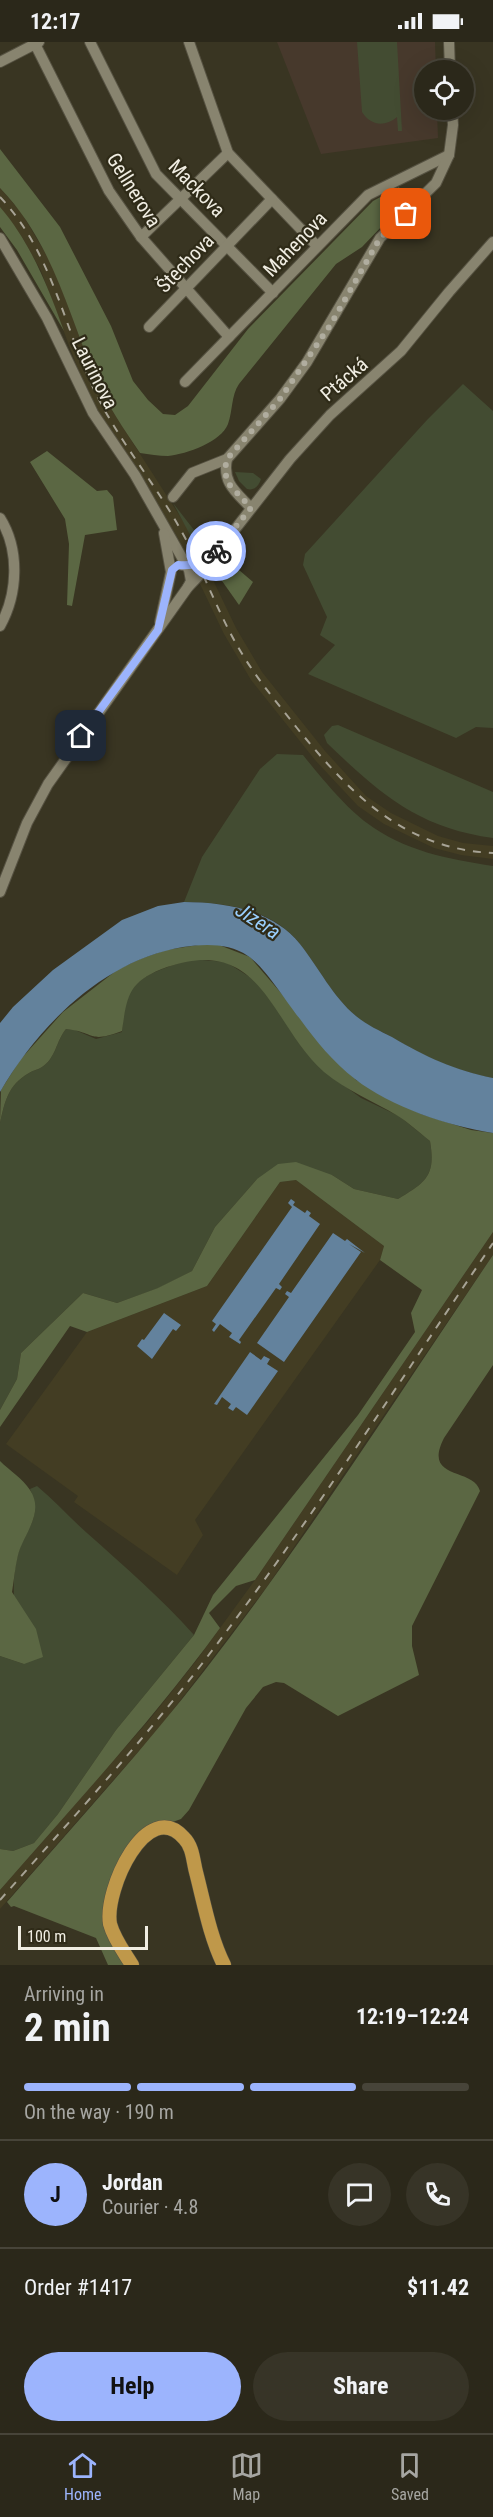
<!DOCTYPE html>
<meta charset="utf-8">
<style>
:root{--surface:#2b281a;--page:#373427;--text:#f1f3f6;--muted:#a6a6a2;--line:#474439;--accent:#9cb4fd}
body{margin:0;font-family:"Roboto Condensed",sans-serif;background:var(--page);color:var(--text);height:100vh;display:flex;flex-direction:column;font-size:22px;white-space:nowrap}
*{box-sizing:border-box;margin:0}
p{font-size:20px;color:var(--muted)}
.icon{flex:none;width:33px;height:33px;fill:none;stroke:currentColor;stroke-width:2;stroke-linecap:round;stroke-linejoin:round}
.map{position:relative;height:1923px;overflow:hidden}
.details{display:flex;flex-direction:column;background:var(--surface);flex:1}
.details>*{flex:none}
.controls{position:absolute;left:414px;top:18px;display:grid;gap:12px}
.controls a{display:grid;place-items:center;width:60px;height:60px;border-radius:50%;background:var(--surface);box-shadow:0 6px 24px #0002,0 0 0 2px var(--line);font-size:30px}
.scale{position:absolute;left:18px;bottom:15px;width:130px;box-sizing:border-box;padding-left:6px;border:3px solid #f0ede2;border-top:0;font-size:16px;line-height:21px;white-space:nowrap;color:#f0ede2;-webkit-text-stroke:4px #2f2b18;paint-order:stroke}
.pin{position:absolute;display:grid;place-items:center;width:51px;height:51px;color:#fff;margin:-26px;border-radius:12px;box-shadow:0 3px 9px #0006}
.courier{position:absolute;display:grid;place-items:center;width:60px;height:60px;margin:-30px;border:4px solid #9cb4fd;border-radius:50%;background:#fff;color:#222;box-shadow:0 2px 8px #0007}
.summary em{font-style:normal;font-weight:700}
.summary div{display:flex;flex-direction:column-reverse}
.summary{display:flex;align-items:center;justify-content:space-between;height:102px;padding:0 24px}
h1{font-size:39px;font-weight:700;line-height:45px}
.bar{display:grid;grid-template-columns:repeat(4,1fr);gap:9px 6px;align-content:center;height:72px;padding:0 24px}
.bar i{height:8px;border-radius:4px;background:var(--line)}
.bar .on{background:var(--accent)}
.bar p{grid-column:span 4}
.line{display:flex;align-items:center;gap:15px;padding:0 24px;border-top:2px solid var(--line)}
.line div{flex:1}
.round{display:grid;place-items:center;flex:none;width:63px;height:63px;border-radius:32px;background:var(--page)}
.primary-button{display:flex;gap:12px;margin-top:auto;padding:12px 24px}
.primary-button a{flex:1;height:69px;border-radius:36px;background:var(--accent);color:#111;font-size:24px;font-weight:700;line-height:69px;text-align:center}
.primary-button a+a{background:var(--page);color:var(--text)}
.status{display:flex;justify-content:space-between;align-items:center;height:42px;padding:0 30px;background:var(--surface);direction:ltr}
.status svg{height:16px;fill:currentColor}
.dock{display:flex;justify-content:space-around;align-items:center;height:84px;border-top:2px solid var(--line);background:var(--surface);font-size:16px;color:var(--muted)}
.dock a{display:grid;justify-items:center;gap:3px}
.dock .on{color:var(--accent)}
.map>svg:first-child{display:block}
</style>
<div class="status"><b>12:17</b><svg viewBox="0 0 49 12"><path d="M0 12V9h3v3zM5 12V6h3v6zM10 12V3h3v9zM15 12V0h3v12zM26 1h20v11H26zM47 4h2v5h-2z"/></svg></div>
<div class="map">
<svg width="493" height="1923" viewBox="0 0 493 1923">
<rect width="100%" height="100%" fill="#393522"/>
<g fill="#433d23">
<polygon points="0,146 21,170 53,224 96,338 108,362 190,490 236,586 262,630 325,709 366,754 391,771 438,794 463,801 493,804 493,817 461,813 434,806 384,782 358,764 315,718 251,638 224,592 178,496 97,368 84,343 41,229 22,195 0,165"/>
<polygon points="296,1138 384,1204 380,1218 195,1478 203,1493 177,1533 74,1460 78,1454 6,1402 87,1290 207,1244 280,1140"/>
<polygon points="493,1190 493,1213 266,1546 160,1685 0,1867 0,1848 150,1677 196,1619 255,1538"/>
</g>
<polygon fill="#47392c" points="277,0 435,0 436,28 424,28 424,68 437,68 438,96 321,112"/>
<g fill="#434c32">
<path d="M 357,0 L 397,0 L 402,89 L 398,89 L 397,75 C 385,85 371,84 362,70 Z"/>
<polygon points="463,342 493,369 493,686 476,685 456,696 308,632 335,603 320,593 327,575 303,523 305,512 427,378"/>
<path d="M 235,430 L 253,431 L 261,437 C 259,444 254,449 247,447 L 239,439 Z"/>
<polygon points="173,461 208,506 203,517"/>
<path d="M 338,683 L 493,750 L 493,796 C 418,786 379,751 327,701 L 324,693 L 332,684 Z"/>
<path d="M 277,712 L 303,713 C 320,734 345,765 367,781 C 404,809 448,817 493,824 L 493,1036 C 451,1028 424,1014 388,993 C 378,988 365,982 356,974 C 333,955 319,926 300,902 C 273,867 225,860 184,860 L 202,815 L 260,727 Z"/>
<path d="M 191,917 L 226,920 L 259,941 L 301,1003 L 322,1027 L 361,1056 L 399,1074 L 430,1099 C 436,1134 426,1140 398,1157 L 354,1147 L 332,1133 L 257,1137 L 215,1185 L 192,1229 L 159,1246 L 117,1261 L 83,1251 L 21,1311 L 17,1337 L 0,1368 L 0,1081 C 5,1059 8,1043 29,1031 C 33,1028 38,1028 42,1025 C 56,1016 56,999 66,987 L 75,988 L 96,997 L 122,990 C 123,979 122,965 126,956 C 135,932 170,925 191,917 Z"/>
<path d="M 37,1444 C 55,1459 70,1476 87,1491 C 124,1524 161,1556 194,1593 L 116,1688 L 58,1772 L 34,1801 L 13,1809 L 0,1807 L 0,1614 L 24,1622 C 18,1585 8,1549 18,1512 C 26,1484 43,1478 30,1447 Z"/>
</g>
<g fill="#5b6743">
<path d="M 0,107 L 60,185 L 111,284 L 133,339 L 148,358 L 163,372 L 175,373 L 188,364 L 248,287 L 373,159 L 399,145 L 406,159 L 362,205 L 336,222 L 239,342 C 231,354 233,368 228,382 C 221,400 187,412 168,414 C 159,414 149,412 140,411 C 124,387 107,363 96,337 C 67,269 53,201 0,146 Z"/>
<path d="M 0,165 C 31,201 48,245 64,289 L 17,208 L 0,185 Z"/>
<polygon points="47,409 97,449 107,448 113,455 117,488 85,493 72,564 67,563 69,502 65,477 30,420"/>
<polygon points="225,516 253,540 239,563 215,529"/>
<path d="M 198,903 L 219,903 L 250,915 L 356,1038 L 421,1072 L 471,1088 L 493,1091 L 493,1190 L 255,1538 L 236,1544 L 209,1571 L 220,1586 C 153,1678 75,1762 0,1848 L 0,1807 L 13,1809 L 34,1801 L 58,1772 L 116,1688 L 194,1593 L 213,1553 L 358,1373 L 415,1290 L 411,1271 L 422,1248 L 380,1218 L 384,1204 L 296,1138 L 280,1140 L 207,1244 L 87,1290 L 70,1284 L 0,1385 L 0,1368 L 17,1337 L 21,1311 L 83,1251 L 117,1261 L 158,1246 L 192,1229 L 215,1185 L 257,1137 L 278,1122 L 296,1120 L 332,1133 L 354,1147 L 398,1157 C 426,1140 436,1134 430,1099 C 420,1091 409,1081 398,1074 C 373,1059 347,1049 324,1030 C 270,982 263,892 167,925 C 129,939 127,952 122,989 C 88,1002 96,990 66,987 C 56,999 56,1016 42,1025 C 38,1028 33,1028 29,1031 C 8,1043 5,1059 0,1081 L 1,1048 L 20,1018 L 63,970 L 117,928 L 140,917 L 166,908 Z"/>
<path d="M 493,1213 L 493,1323 L 444,1396 C 422,1439 474,1425 480,1449 L 412,1584 L 412,1604 L 419,1633 L 338,1674 L 284,1641 L 276,1640 L 263,1645 L 246,1666 L 189,1768 L 181,1777 L 170,1781 L 123,1816 L 110,1837 L 103,1863 L 103,1878 L 126,1923 L 108,1923 L 96,1896 L 14,1864 L 11,1865 L 7,1860 C 74,1783 143,1708 205,1628 C 308,1495 399,1352 493,1213 Z"/>
<path d="M 0,1419 C 9,1428 23,1437 30,1448 C 45,1471 24,1491 18,1513 C 15,1525 14,1538 12,1550 L 36,1587 L 43,1615 L 24,1622 L 0,1614 Z"/>
</g>
<g fill="#63829d">
<path d="M 184,860 C 225,860 273,868 300,902 C 319,926 333,955 356,974 C 367,983 380,989 392,995 C 426,1015 454,1028 493,1036 L 493,1091 C 448,1084 391,1065 355,1037 C 333,1020 316,999 300,977 C 287,961 265,925 248,914 C 229,901 205,902 183,905 C 104,918 39,983 0,1050 L 0,981 L 13,965 L 53,928 L 122,878 L 158,864 Z"/>
<polygon points="291,1157 295,1160 293,1163 305,1171 307,1168 311,1171 309,1174 320,1182 279,1242 282,1245 280,1248 276,1246 239,1298 241,1300 240,1302 229,1295 232,1291 220,1282 214,1290 212,1288 216,1282 212,1279 292,1165 288,1161"/>
<polygon points="333,1191 345,1199 347,1197 365,1211 349,1202 361,1210 284,1320 257,1301 289,1255 285,1252 287,1249 291,1251"/>
<polygon points="164,1271 181,1283 176,1289 173,1287 152,1317 137,1304 142,1297 144,1298"/>
<polygon points="250,1310 261,1318 264,1314 270,1317 267,1322 278,1329 247,1373 236,1365 233,1369 228,1366 231,1362 222,1355 217,1363 214,1362"/>
</g>
<g fill="none" stroke-linecap="round" stroke-linejoin="round">
<defs>
<g id="minor">
<polyline points="90,0 156,132 273,251"/>
<polyline points="189,0 228,111 317,204"/>
<polyline points="449,0 450,28"/>
<polyline points="35,2 109,149 141,195 229,295"/>
<polyline points="0,20 39,0"/>
<polyline points="141,195 228,111"/>
<polyline points="0,196 47,276 93,371 135,433 189,528 191,539 188,545"/>
<polyline points="149,285 272,157"/>
<polyline points="185,340 368,153 449,113"/>
<polyline points="173,455 192,431 227,417"/>
<path d="M 251,466 C 236,450 222,441 227,417 L 280,357 L 307,320 L 380,196 L 436,141 L 449,113 L 453,83 L 452,68"/>
<path d="M 0,476 C 20,508 18,552 0,584"/>
<polyline points="182,523 195,524 212,511"/>
<polyline points="160,580 171,530 164,491"/>
<polyline points="0,850 27,781 48,742 188,545 214,518 222,504 290,417 330,373 401,309 449,250 493,200"/>
</g>
<path id="major" d="M 132,1923 C 124,1910 114,1897 110,1882 C 104,1848 147,1754 184,1796 C 193,1805 193,1819 196,1830 C 204,1861 210,1895 224,1923"/>
</defs>
<use href="#minor" stroke="#565242" stroke-width="12"/>
<use href="#major" stroke="#565242" stroke-width="15"/>
<use href="#minor" stroke="#88846f" stroke-width="10"/>
<use href="#major" stroke="#bf984a" stroke-width="14"/>
<g stroke="#a7a395" stroke-width="2" stroke-dasharray="8 8" stroke-linecap="butt">
<path d="M 0,155 C 50,208 62,277 91,341 C 115,395 155,440 183,492 C 204,530 218,572 241,610 C 257,637 278,662 297,686 C 350,751 403,807 493,811"/>
<path d="M 0,1858 C 68,1781 138,1705 201,1623 C 305,1488 397,1343 493,1201"/>
</g>
</g>
<g fill="none" stroke-linecap="round" stroke-linejoin="round">
<polyline stroke="#b0ad9f" stroke-width="6" stroke-dasharray="0 10.8" points="216,509 251,466 227,440 225,427 227,417 280,357 331,282 380,196 406,172"/>
<path stroke="#9cb4fd" stroke-width="8" d="M 81,694 L 158,588 L 172,528 L 178,523 C 199,524 199,522 216,509"/>
</g>
<g text-anchor="middle" stroke-width="4.5" stroke-linejoin="round" paint-order="stroke">
<g font-size="20" fill="#f0ede2" stroke="#2f2b18">
<text transform="translate(197 146) rotate(46)" y="7">Mackova</text>
<text transform="translate(134 148) rotate(58)" y="7">Gellnerova</text>
<text transform="translate(295 202) rotate(-46)" y="7">Mahenova</text>
<text transform="translate(185 221) rotate(-46)" y="7">Štechova</text>
<text transform="translate(95 331) rotate(63)" y="7">Laurinova</text>
<text transform="translate(344 337) rotate(-41)" y="7">Ptácká</text>
</g>
<g font-size="21" font-style="italic" fill="#9acffd" stroke="#2f2b18">
<text transform="translate(258 879) rotate(33)" y="7">Jizera</text>
</g>
</g>
</svg>
<div class="controls">
<a><svg class="icon" aria-label="locate" viewBox="0 0 24 24"><circle cx="12" cy="12" r="6"/><path d="M12 2v4M12 18v4M2 12h4M18 12h4"/></svg></a>
</div>
<div class="scale">100 m</div>
<div class="pin" style="left:406px;top:172px;background:#ea580c"><svg class="icon" aria-label="bag" viewBox="0 0 24 24"><path d="M5 8h14l-1 12H6zM9 8a3 3 0 0 1 6 0"/></svg></div>
<div class="pin" style="left:81px;top:694px;background:#1f2937"><svg class="icon" aria-label="home" viewBox="0 0 24 24"><path d="M3 11l9-7 9 7M6 9v11h12V9"/></svg></div>
<div class="courier" style="left:216px;top:509px"><svg class="icon" aria-label="bike" viewBox="0 0 24 24"><circle cx="6" cy="16" r="4"/><circle cx="18" cy="16" r="4"/><path d="M6 16l4-8h5l3 8M10 8l3 8H6M13 5h3"/></svg></div>
</div>
<section class="details">
<div class="summary"><div><h1>2 min</h1><p>Arriving in</p></div><em>12:19–12:24</em></div>
<div class="bar"><i class="on"></i><i class="on"></i><i class="on"></i><i></i><p>On the way · 190 m</p></div>
<div class="line" style="height:108px"><b class="round" style="background:var(--accent);color:#111">J</b><div><b>Jordan</b><p>Courier · 4.8</p></div><a class="round"><svg class="icon" aria-label="chat" viewBox="0 0 24 24"><path d="M4 5h16v11H9l-5 4z"/></svg></a><a class="round"><svg class="icon" aria-label="phone" viewBox="0 0 24 24"><path d="M5 4h4l2 5-3 2q2 4 5 5l2-3 5 2v4C11 20 4 13 5 4z"/></svg></a></div>
<div class="line" style="height:78px"><div>Order #1417</div><b>$11.42</b></div>
<div class="primary-button"><a>Help</a><a>Share</a></div>
</section>
<nav class="dock">
<a class="on"><svg class="icon" aria-label="home" viewBox="0 0 24 24"><path d="M3 11l9-7 9 7M6 9v11h12V9"/></svg>Home</a>
<a><svg class="icon" aria-label="map" viewBox="0 0 24 24"><path d="M3 6l6-2 6 2 6-2v14l-6 2-6-2-6 2zM9 4v14M15 6v14"/></svg>Map</a>
<a><svg class="icon" aria-label="saved" viewBox="0 0 24 24"><path d="M7 4h10v16l-5-4-5 4z"/></svg>Saved</a>
</nav>
